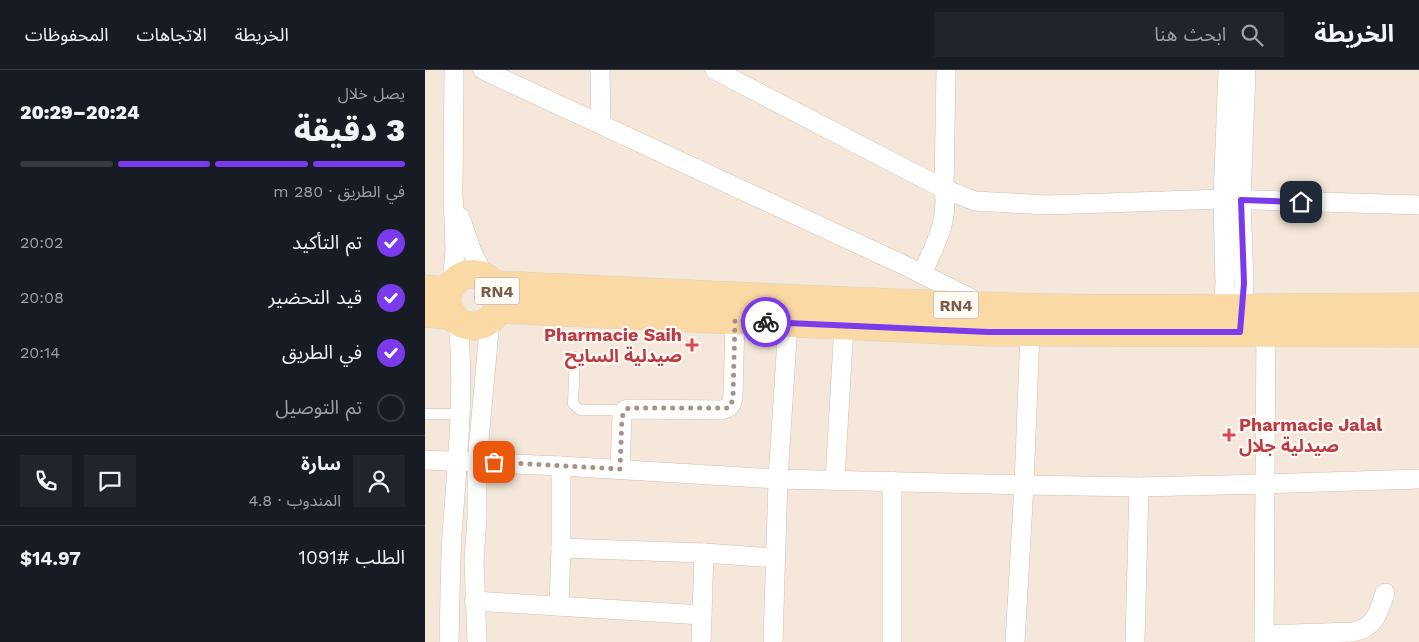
<!DOCTYPE html>
<html lang="ar">
<meta charset="utf-8">
<style>
:root{--surface:#171b24;--page:#20242c;--text:#f1f3f6;--muted:#9ea1a6;--line:#363941;--accent:#7c3aed}
body{margin:0;font-family:"Work Sans","Noto Sans Arabic",sans-serif;background:var(--page);color:var(--text);direction:rtl;height:100vh;display:flex;flex-direction:column;font-size:19px;white-space:nowrap}
*{box-sizing:border-box;margin:0}
p{font-size:16px;color:var(--muted)}
.icon{flex:none;width:28px;height:28px;fill:none;stroke:currentColor;stroke-width:2;stroke-linecap:round;stroke-linejoin:round}
.map{position:relative;flex:1;overflow:hidden;direction:ltr}
.drawer{display:flex;flex-direction:column;background:var(--surface);width:425px}
.drawer>*{flex:none}
.pin{position:absolute;display:grid;place-items:center;width:42px;height:42px;color:#fff;margin:-21px;border-radius:10px;box-shadow:0 2px 8px #0006}
.courier{position:absolute;display:grid;place-items:center;width:50px;height:50px;margin:-25px;border:4px solid #7c3aed;border-radius:50%;background:#fff;color:#222;box-shadow:0 1px 6px #0007}
.overview em{font-style:normal;font-weight:800}
.overview div{display:flex;flex-direction:column-reverse}
.overview{display:flex;align-items:center;justify-content:space-between;height:85px;padding:0 20px}
h1{font-size:32px;font-weight:800;line-height:38px}
.bar{display:grid;grid-template-columns:repeat(4,1fr);gap:8px 5px;align-content:center;height:60px;padding:0 20px}
.bar i{height:6px;border-radius:4px;background:var(--line)}
.bar .on{background:var(--accent)}
.bar p{grid-column:span 4}
.line{display:flex;align-items:center;gap:12px;padding:0 20px;border-top:1px solid var(--line)}
.line div{flex:1}
.round{display:grid;place-items:center;flex:none;width:52px;height:52px;border-radius:0px;background:var(--page)}
ol{padding:0 20px;list-style:none}
li{display:flex;align-items:center;gap:15px;height:55px}
li p{margin-inline-start:auto}
li .icon{padding:5px;border-radius:50%;background:var(--accent);color:#fff;stroke-width:4}
li:last-child{color:var(--muted)}
li i{width:28px;height:28px;border:2px solid var(--line);border-radius:50%}
header{display:flex;align-items:center;gap:30px;box-sizing:border-box;height:70px;padding:0 25px;background:var(--surface);border-bottom:1px solid var(--line)}
header strong{font-size:24px}
nav{display:flex;gap:28px;margin-inline-start:auto;font-size:18px}
.search{width:350px;height:45px;background:var(--page);display:flex;align-items:center;gap:12px;box-sizing:border-box;padding:0 18px;border-radius:0px;color:var(--muted);font-size:19px}
main{display:flex;flex:1;min-height:0}
.map>svg:first-child{display:block}
</style>
<header>
<strong>الخريطة</strong>
<div class="search"><svg class="icon" aria-label="search" viewBox="0 0 24 24"><circle cx="10" cy="10" r="6"/><path d="M15 15l6 6"/></svg>ابحث هنا</div>
<nav><a>الخريطة</a><a>الاتجاهات</a><a>المحفوظات</a></nav>
</header>
<main>
<div class="map">
<svg width="994" height="572" viewBox="0 0 994 572">
<rect width="100%" height="100%" fill="#fdf6ec"/>
<rect fill="#f5e8da" x="0" y="0" width="994" height="572"/>
<g fill="none" stroke-linecap="round" stroke-linejoin="round">
<defs>
<g id="lane">
<polyline points="150,287 148,334 155,340 200,340"/>
<polyline points="0,344 35,344"/>
</g>
<g id="street">
<polyline points="58,0 483,197 555,233"/>
<polyline points="175,0 176,54"/>
<polyline points="290,0 519,119 550,131 622,135 798,129 994,135"/>
<polyline points="35,147 46,179 59,207"/>
<path d="M 497,204 C 510,175 524,151 519,119 L 521,0"/>
<polyline points="27,215 30,180 28,123 29,0"/>
<polyline points="798,248 800,213 798,129 803,0"/>
<polyline points="817,249 819,213 816,130 821,0"/>
<polyline points="0,390 136,396 353,409 599,415 714,417 840,414 994,409"/>
<path d="M 195,399 L 197,347 L 200,340 L 204,339 L 296,340 C 305,338 307,335 308,326 L 310,250"/>
<polyline points="410,410 419,255"/>
<polyline points="136,478 279,483"/>
<polyline points="49,531 277,545 276,572"/>
<polyline points="134,536 136,478 136,396"/>
<polyline points="277,545 279,483 350,488"/>
<path d="M 839,565 L 928,562 C 951,557 953,543 960,523"/>
<path d="M 24,572 C 25,536 25,500 27,465 C 32,394 40,322 33,251"/>
<polyline points="52,572 49,490 52,448 52,392 65,250"/>
<polyline points="348,572 353,409 363,253"/>
<polyline points="467,572 467,411"/>
<polyline points="590,572 599,415 605,262"/>
<polyline points="710,572 714,417"/>
<polyline points="839,572 841,251"/>
</g>
<g id="primary">
<circle cx="48" cy="230" r="26"/>
<path d="M 69,215 C 233,222 397,231 562,236 C 706,241 850,237 994,237"/>
<polyline points="0,219 24,221"/>
<polyline points="72,239 563,262 994,263"/>
<polyline points="0,243 28,246"/>
</g>
</defs>
<use href="#lane" stroke="#d1beb0" stroke-width="11"/>
<use href="#street" stroke="#d1beb0" stroke-width="20"/>
<use href="#primary" stroke="#dad1cd" stroke-width="29"/>
<use href="#lane" stroke="#fff" stroke-width="10"/>
<use href="#street" stroke="#fff" stroke-width="19"/>
<use href="#primary" stroke="#fbd9a5" stroke-width="28"/>
</g>
<g fill="none" stroke-linecap="round" stroke-linejoin="round">
<polyline stroke="#a89285" stroke-width="5" stroke-dasharray="0 9" points="69,392 195,399 197,347 200,340 204,338 303,338 306,336 308,326 310,250 341,252"/>
<polyline stroke="#7c3aed" stroke-width="6" points="341,252 563,262 815,262 819,213 816,130 876,132"/>
</g>
<g fill="#e0444e" stroke="#fffaf3" stroke-width="2">
<path d="M264.5 267.5h5v5h5v5h-5v5h-5v-5h-5v-5h5z"/>
<path d="M801.5 357.5h5v5h5v5h-5v5h-5v-5h-5v-5h5z"/>
</g>
<g text-anchor="middle" stroke-width="4.5" stroke-linejoin="round" paint-order="stroke">
<g fill="#fffaf3" stroke="#a28b7f" stroke-width="1">
<rect x="49.5" y="207.5" width="45" height="27" rx="4"/>
<rect x="508.5" y="221.5" width="45" height="27" rx="4"/>
</g>
<g font-size="16" font-weight="bold" fill="#7a5c4d">
<text x="72" y="227">RN4</text>
<text x="531" y="241">RN4</text>
</g>
<g font-size="18" font-weight="bold" fill="#be3a42" stroke="#fffaf3" text-anchor="end">
<text x="257" y="271">Pharmacie Saih<tspan x="257" dy="21">صيدلية السايح</tspan></text>
<text x="814" y="361" text-anchor="start">Pharmacie Jalal<tspan x="814" dy="21">صيدلية جلال</tspan></text>
</g>
</g>
</svg>
<div class="pin" style="left:69px;top:392px;background:#ea580c"><svg class="icon" aria-label="bag" viewBox="0 0 24 24"><path d="M5 8h14l-1 12H6zM9 8a3 3 0 0 1 6 0"/></svg></div>
<div class="pin" style="left:876px;top:132px;background:#1f2937"><svg class="icon" aria-label="home" viewBox="0 0 24 24"><path d="M3 11l9-7 9 7M6 9v11h12V9"/></svg></div>
<div class="courier" style="left:341px;top:252px"><svg class="icon" aria-label="bike" viewBox="0 0 24 24"><circle cx="6" cy="16" r="4"/><circle cx="18" cy="16" r="4"/><path d="M6 16l4-8h5l3 8M10 8l3 8H6M13 5h3"/></svg></div>
</div>
<section class="drawer">
<div class="overview"><div><h1>3 دقيقة</h1><p>يصل خلال</p></div><em>20:24–20:29</em></div>
<div class="bar"><i class="on"></i><i class="on"></i><i class="on"></i><i></i><p>في الطريق · 280 m</p></div>
<ol>
<li><svg class="icon" aria-label="check" viewBox="0 0 24 24"><path d="M5 12l5 5 9-10"/></svg>تم التأكيد<p>20:02</p></li>
<li><svg class="icon" aria-label="check" viewBox="0 0 24 24"><path d="M5 12l5 5 9-10"/></svg>قيد التحضير<p>20:08</p></li>
<li><svg class="icon" aria-label="check" viewBox="0 0 24 24"><path d="M5 12l5 5 9-10"/></svg>في الطريق<p>20:14</p></li>
<li><i></i>تم التوصيل</li>
</ol>
<div class="line" style="height:90px"><a class="round"><svg class="icon" aria-label="person" viewBox="0 0 24 24"><circle cx="12" cy="8" r="4"/><path d="M4 21q1-7 8-7t8 7"/></svg></a><div><b>سارة</b><p>المندوب · 4.8</p></div><a class="round"><svg class="icon" aria-label="chat" viewBox="0 0 24 24"><path d="M4 5h16v11H9l-5 4z"/></svg></a><a class="round"><svg class="icon" aria-label="phone" viewBox="0 0 24 24"><path d="M5 4h4l2 5-3 2q2 4 5 5l2-3 5 2v4C11 20 4 13 5 4z"/></svg></a></div>
<div class="line" style="height:65px"><div>الطلب #1091</div><b>$14.97</b></div>
</section>
</main>
